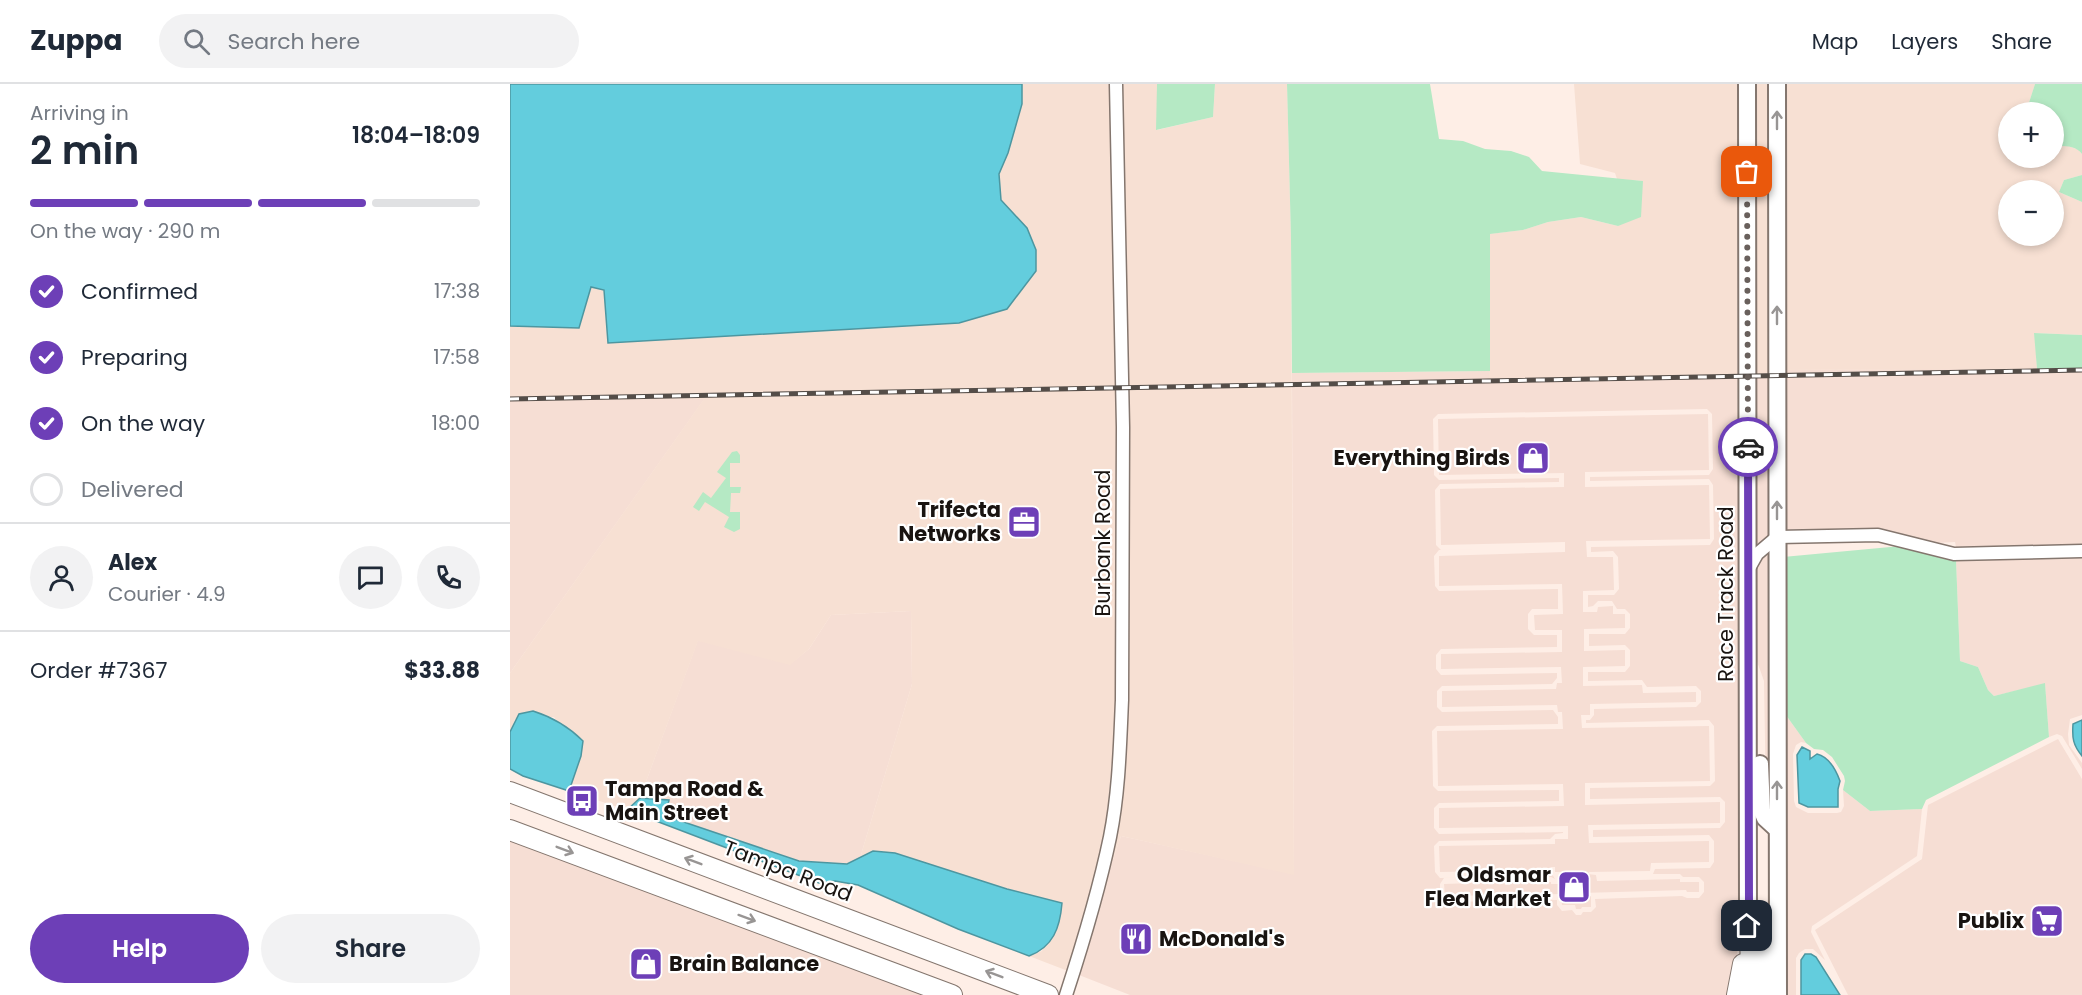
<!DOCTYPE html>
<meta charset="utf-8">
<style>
:root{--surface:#fff;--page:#f2f2f3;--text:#1f2937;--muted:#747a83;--line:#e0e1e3;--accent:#6d3fb7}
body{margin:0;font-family:Poppins,sans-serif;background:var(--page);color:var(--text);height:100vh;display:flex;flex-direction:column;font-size:22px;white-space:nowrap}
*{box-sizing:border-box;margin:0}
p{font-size:20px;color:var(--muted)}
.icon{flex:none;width:33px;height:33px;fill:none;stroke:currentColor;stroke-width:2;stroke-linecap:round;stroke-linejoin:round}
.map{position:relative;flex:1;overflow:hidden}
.drawer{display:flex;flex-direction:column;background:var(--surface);width:510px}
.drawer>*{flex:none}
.buttons{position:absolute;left:1488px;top:18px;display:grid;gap:12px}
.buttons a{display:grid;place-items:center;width:66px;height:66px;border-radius:50%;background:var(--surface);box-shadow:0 3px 9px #0003;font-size:30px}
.pin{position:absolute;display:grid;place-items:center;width:51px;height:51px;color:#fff;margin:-26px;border-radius:12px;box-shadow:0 3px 9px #0006}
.courier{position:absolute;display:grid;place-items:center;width:60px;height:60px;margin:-30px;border:4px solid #6d3fb7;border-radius:50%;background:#fff;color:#222;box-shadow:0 2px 8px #0007}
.headline em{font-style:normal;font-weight:600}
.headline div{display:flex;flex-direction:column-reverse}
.headline{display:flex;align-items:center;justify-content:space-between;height:102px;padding:0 30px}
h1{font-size:39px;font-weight:600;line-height:45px}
.bar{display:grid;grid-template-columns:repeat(4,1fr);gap:9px 6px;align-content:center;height:72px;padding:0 30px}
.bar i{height:8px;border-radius:4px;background:var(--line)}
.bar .active{background:var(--accent)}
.bar p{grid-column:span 4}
.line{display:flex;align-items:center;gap:15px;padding:0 30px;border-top:2px solid var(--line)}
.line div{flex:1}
.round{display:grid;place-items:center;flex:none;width:63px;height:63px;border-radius:32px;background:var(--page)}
ol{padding:0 30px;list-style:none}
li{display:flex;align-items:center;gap:18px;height:66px}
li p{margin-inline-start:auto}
li .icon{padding:6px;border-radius:50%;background:var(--accent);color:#fff;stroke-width:4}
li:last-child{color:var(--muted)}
li i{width:33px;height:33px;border:3px solid var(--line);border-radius:50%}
.button{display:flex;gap:12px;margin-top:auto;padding:12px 30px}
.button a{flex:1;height:69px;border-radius:36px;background:var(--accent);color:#fff;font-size:24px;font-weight:600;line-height:69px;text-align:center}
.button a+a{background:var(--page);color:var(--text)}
header{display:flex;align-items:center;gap:36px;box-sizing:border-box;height:84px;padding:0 30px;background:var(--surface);border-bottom:2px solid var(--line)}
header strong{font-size:28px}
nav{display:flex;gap:33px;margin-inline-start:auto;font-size:21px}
.search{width:420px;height:54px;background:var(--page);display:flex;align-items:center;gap:15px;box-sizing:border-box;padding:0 21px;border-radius:33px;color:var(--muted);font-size:22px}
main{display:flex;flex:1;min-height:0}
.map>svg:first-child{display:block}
</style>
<header>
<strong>Zuppa</strong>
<div class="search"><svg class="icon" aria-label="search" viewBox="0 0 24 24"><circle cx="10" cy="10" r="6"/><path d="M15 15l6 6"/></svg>Search here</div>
<nav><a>Map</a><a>Layers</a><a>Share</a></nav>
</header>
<main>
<section class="drawer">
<div class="headline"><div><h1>2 min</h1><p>Arriving in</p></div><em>18:04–18:09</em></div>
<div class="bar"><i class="active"></i><i class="active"></i><i class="active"></i><i></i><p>On the way · 290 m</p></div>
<ol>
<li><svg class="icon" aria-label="check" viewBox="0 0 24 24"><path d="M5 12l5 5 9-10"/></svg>Confirmed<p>17:38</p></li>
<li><svg class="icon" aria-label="check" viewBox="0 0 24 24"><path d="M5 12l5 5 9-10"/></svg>Preparing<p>17:58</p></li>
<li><svg class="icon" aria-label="check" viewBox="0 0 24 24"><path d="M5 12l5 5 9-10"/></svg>On the way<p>18:00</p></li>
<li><i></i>Delivered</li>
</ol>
<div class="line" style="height:108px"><a class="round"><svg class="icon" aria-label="person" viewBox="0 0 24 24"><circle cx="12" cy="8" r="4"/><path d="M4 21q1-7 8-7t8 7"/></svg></a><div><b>Alex</b><p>Courier · 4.9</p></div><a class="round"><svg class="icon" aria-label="chat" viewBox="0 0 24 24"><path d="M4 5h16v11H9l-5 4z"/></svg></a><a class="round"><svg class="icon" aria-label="phone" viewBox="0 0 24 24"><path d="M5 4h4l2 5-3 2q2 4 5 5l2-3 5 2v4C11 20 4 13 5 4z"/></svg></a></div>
<div class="line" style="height:78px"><div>Order #7367</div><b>$33.88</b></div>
<div class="button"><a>Help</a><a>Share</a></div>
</section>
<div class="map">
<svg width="1572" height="911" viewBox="0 0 1572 911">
<rect width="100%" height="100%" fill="#feeee6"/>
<g fill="#f6ded4" fill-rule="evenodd">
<polygon points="1572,284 1572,461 1446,463 1445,458 1426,459 1369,445 1273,446 1272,286"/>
<path d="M 980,287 L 980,297 L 1227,294 L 1232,835 L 1221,911 L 620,911 L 569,891 L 596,796 L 611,752 L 784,790 L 782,289 ZM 1197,325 L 1202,330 L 1203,385 L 1199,391 L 1080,393 L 1080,397 L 1199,395 L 1203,401 L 1204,455 L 1200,461 L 1081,463 L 1081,468 L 1103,467 L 1108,473 L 1109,505 L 1104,511 L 1078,511 L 1078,523 L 1083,522 L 1088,517 L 1102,517 L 1107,525 L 1115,525 L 1120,530 L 1120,544 L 1115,550 L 1079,550 L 1079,562 L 1115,561 L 1120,566 L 1120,582 L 1115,588 L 1078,588 L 1078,597 L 1132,596 L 1137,603 L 1186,602 L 1191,607 L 1191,618 L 1186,623 L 1084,625 L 1084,631 L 1080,636 L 1076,636 L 1076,639 L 1199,636 L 1204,642 L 1205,697 L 1200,702 L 1080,704 L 1080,715 L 1210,713 L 1215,718 L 1215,738 L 1210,744 L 1083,746 L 1083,753 L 1199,751 L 1204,757 L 1204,778 L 1200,784 L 1145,785 L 1143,790 L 1170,790 L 1173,793 L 1189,793 L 1194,798 L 1194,808 L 1189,814 L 1177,814 L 1172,812 L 1085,815 L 1086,823 L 1081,828 L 1073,828 L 1071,831 L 1066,831 L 1062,826 L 1052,827 L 1047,821 L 1047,816 L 935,818 L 930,812 L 930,800 L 934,794 L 994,793 L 999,795 L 1001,793 L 1041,793 L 1045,795 L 1042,790 L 1040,792 L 930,794 L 925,788 L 924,762 L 929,757 L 1040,755 L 1045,750 L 1053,749 L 1053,748 L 929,750 L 924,744 L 924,724 L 929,719 L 1049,717 L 1049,706 L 928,707 L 923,702 L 922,647 L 927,642 L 1048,640 L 1048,633 L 1043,626 L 932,628 L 927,623 L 927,607 L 932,602 L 1042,600 L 1047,594 L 1047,589 L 931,591 L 926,585 L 926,571 L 931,565 L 1047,563 L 1047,551 L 1024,551 L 1018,545 L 1018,530 L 1022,525 L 1048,525 L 1048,505 L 929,507 L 925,502 L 924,472 L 929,466 L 1024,464 L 931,466 L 926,461 L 925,406 L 930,400 L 1049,398 L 1049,394 L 929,396 L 924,391 L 923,335 L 928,330 Z"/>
<polygon points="1261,288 1261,449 1244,465 1244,291"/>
<polygon points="195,314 0,589 0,317"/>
<polygon points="1198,330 1199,386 1075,388 1075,403 1199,401 1200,455 1076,457 1077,473 1103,473 1104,506 1073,507 1073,528 1087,528 1088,523 1103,522 1103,530 1115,530 1115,544 1074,545 1074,567 1115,566 1115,582 1073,583 1073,602 1132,601 1133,609 1186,608 1186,618 1080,620 1080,631 1071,631 1072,644 1199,642 1200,697 1075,699 1075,721 1210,718 1210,739 1078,741 1079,759 1199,757 1199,778 1141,779 1140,787 1079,788 1078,790 1086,791 1087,797 1170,795 1170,798 1189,798 1189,808 1177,808 1176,806 1072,809 1072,812 1081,812 1081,823 1072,823 1071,825 1066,825 1065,821 1052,821 1051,810 935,812 934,800 994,798 995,801 1000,801 1000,799 1041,798 1041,800 1050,800 1050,788 1045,788 1045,783 1041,783 1040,786 930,788 929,762 1045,760 1045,755 1058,755 1058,742 929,744 929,724 1054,722 1053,700 928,702 927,647 1053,645 1052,628 1048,628 1047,621 932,623 932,607 1046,605 1047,599 1052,599 1051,583 931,585 931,570 1052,568 1052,546 1025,546 1024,531 1053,530 1052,500 929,502 929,472 1055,468 1055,458 931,461 930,405 1054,403 1054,389 929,391 928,335"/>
<polygon points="1261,464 1262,733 1256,717 1254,597 1244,569 1244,488 1252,474"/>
<polygon points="1572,474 1572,631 1560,635 1558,650 1559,661 1572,679 1572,685 1552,652 1547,650 1539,653 1535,600 1484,612 1478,606 1468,583 1450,577 1446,476"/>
<polygon points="401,527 402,600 350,774 337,780 289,777 156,732 159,716 130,714 188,556 280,580 299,565 321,531"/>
<polygon points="1273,627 1296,659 1291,658 1286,661 1283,670 1284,717 1286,723 1298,729 1327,729 1331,728 1334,722 1333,706 1360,727 1412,725 1407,772 1302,842 1301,848 1315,876 1303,865 1295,865 1289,869 1286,874 1286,911 1273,911"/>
<polygon points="1548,655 1572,695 1572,911 1338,911 1305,846 1412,775 1418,721"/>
<polygon points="0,756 419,911 0,911"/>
</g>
<g fill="#f7e0d3" fill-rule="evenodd">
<polygon points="512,0 600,0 607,343 606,616 604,657 595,750 582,806 558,887 519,872 532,867 552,819 497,805 350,774 402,600 401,527 321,531 299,565 280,581 188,557 130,714 117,726 59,707 71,672 44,633 5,635 0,648 0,589 194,315 0,317 0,242 69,244 81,203 94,206 98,259 517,144 491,116 489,90 498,69 512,20"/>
<polygon points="612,0 647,0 647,46 703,33 705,0 777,0 781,156 784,791 611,752 596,796 606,753"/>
<polygon points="1064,0 1228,0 1227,294 979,297 979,150 1013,146 1038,138 1071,133 1108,142 1133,97 1107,95 1105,89 1070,80"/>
<polygon points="1242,0 1261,0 1261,288 1244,291"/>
<path d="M 1272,0 L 1525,0 L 1516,28 L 1498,28 L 1498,74 L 1517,74 L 1527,76 L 1530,74 L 1544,74 L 1544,62 L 1556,61 L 1569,66 L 1572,70 L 1572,91 L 1554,96 L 1549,108 L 1572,118 L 1572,251 L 1525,249 L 1527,285 L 1272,286 ZM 1498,106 L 1544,106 L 1544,152 L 1498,152 Z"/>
</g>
<g fill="#b5e9c4">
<polygon points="647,0 705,0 703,33 646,46"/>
<polygon points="777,0 920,0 929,55 953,57 975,65 1001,67 1019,73 1032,87 1133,97 1131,133 1108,142 1071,133 1038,138 1013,146 980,150 980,287 782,289 781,155"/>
<path d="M 1525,0 L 1572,0 L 1572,70 C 1566,61 1553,62 1544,62 L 1544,28 L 1516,28 Z"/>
<polygon points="1572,91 1572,118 1549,108 1554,96"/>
<polygon points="1524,249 1572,251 1572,284 1527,285"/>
<polygon points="227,367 230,371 230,379 220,379 220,403 231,403 230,409 221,409 220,428 230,428 230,445 224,448 214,443 219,433 195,418 189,427 183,423 193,408 201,414 216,394 207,388 222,368"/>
<polygon points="1391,462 1434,475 1446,476 1450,577 1468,583 1478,606 1484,612 1535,599 1539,653 1416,716 1412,725 1360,727 1333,706 1335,697 1334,692 1322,673 1313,666 1304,665 1296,659 1273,627 1273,473"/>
</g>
<g fill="#63cddd" stroke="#4d96a0" stroke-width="1.5">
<polygon points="0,0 512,0 512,20 498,69 489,90 491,116 517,144 526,166 526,187 497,225 449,239 98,259 94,206 81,203 69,244 0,242"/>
<path d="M 23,627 C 42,633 58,642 73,657 L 71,672 L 59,707 L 13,692 L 0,685 L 0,648 L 9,630 Z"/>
<path d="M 1572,636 L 1572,672 C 1563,661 1562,654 1563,640 Z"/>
<path d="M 1292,663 L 1300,667 L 1300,675 L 1307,670 C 1319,673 1326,686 1330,697 L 1328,705 L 1328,723 L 1298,723 L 1289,719 L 1287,671 Z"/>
<path d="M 130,714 L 159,716 L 156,732 L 289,777 L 337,780 L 363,767 L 385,769 L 497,805 L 552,819 C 550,844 543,863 519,872 L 448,845 L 348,801 L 325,797 L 309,799 L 117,726 Z"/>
<polygon points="1295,870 1301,870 1306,873 1330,911 1291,911 1291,876"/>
</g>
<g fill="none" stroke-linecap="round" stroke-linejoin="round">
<defs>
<g id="street">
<polyline points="1238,486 1247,470 1267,453 1368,451 1444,470 1572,467"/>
<path d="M 556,911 C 573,859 589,806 600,753 C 609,708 610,661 612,616 L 613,343 L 606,0"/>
</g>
<g id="secondary">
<polyline points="1237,0 1238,836"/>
<polyline points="1267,0 1268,911"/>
<polyline points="1250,680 1252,727 1255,734 1267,745"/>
<polyline points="1239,825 1254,840 1256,851 1256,911"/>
</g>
<g id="primary">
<polyline points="0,708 538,911"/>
<polyline points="0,746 442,911"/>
<polyline points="1239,825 1242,911"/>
<polyline points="1227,911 1233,880"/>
</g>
</defs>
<use href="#street" stroke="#84766e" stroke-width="15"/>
<use href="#secondary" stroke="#84766e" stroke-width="20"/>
<use href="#primary" stroke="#84766e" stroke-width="22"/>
<use href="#street" stroke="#fff" stroke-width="12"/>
<use href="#secondary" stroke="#fff" stroke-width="16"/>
<use href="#primary" stroke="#fff" stroke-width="20"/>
<defs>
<polyline id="rail" points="0,315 1572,286"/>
</defs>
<use href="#rail" stroke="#544d48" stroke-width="5"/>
<use href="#rail" stroke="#fff" stroke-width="3" stroke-dasharray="9" stroke-linecap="butt"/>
</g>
<defs><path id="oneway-shaft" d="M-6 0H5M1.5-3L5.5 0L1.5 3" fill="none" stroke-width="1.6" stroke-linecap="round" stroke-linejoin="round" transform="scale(1.5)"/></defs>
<g stroke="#989594">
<use href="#oneway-shaft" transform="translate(1267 36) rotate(-90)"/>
<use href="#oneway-shaft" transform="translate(1267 231) rotate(-90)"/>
<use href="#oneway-shaft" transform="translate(1267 426) rotate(-90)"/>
<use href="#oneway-shaft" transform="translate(1267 706) rotate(-90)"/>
<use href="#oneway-shaft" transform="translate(55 766) rotate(21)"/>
<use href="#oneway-shaft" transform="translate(183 777) rotate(-159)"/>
<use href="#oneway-shaft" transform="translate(237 834) rotate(20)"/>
<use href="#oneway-shaft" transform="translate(484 890) rotate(-159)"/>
</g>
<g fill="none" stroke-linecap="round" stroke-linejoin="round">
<polyline stroke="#69605c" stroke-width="6" stroke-dasharray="0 10.8" points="1237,88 1238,363"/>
<polyline stroke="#6d3fb7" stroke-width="8" points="1237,842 1239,825 1238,363"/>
</g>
<defs>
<symbol id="shop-square" viewBox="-11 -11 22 22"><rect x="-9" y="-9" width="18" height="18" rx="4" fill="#6d3fb7" stroke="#fff"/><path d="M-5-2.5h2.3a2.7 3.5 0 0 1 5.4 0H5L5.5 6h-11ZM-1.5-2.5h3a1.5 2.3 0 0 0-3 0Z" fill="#fff"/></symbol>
<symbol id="office-square" viewBox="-11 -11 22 22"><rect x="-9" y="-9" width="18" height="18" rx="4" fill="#6d3fb7" stroke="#fff"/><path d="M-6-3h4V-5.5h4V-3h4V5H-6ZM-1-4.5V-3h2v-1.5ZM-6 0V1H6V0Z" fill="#fff"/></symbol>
<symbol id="bus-square" viewBox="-11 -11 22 22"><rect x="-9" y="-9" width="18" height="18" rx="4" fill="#6d3fb7" stroke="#fff"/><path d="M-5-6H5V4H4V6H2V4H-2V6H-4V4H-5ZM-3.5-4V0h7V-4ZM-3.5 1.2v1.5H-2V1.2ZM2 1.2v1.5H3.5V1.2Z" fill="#fff"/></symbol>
<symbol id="supermarket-square" viewBox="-11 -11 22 22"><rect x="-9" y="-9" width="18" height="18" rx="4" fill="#6d3fb7" stroke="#fff"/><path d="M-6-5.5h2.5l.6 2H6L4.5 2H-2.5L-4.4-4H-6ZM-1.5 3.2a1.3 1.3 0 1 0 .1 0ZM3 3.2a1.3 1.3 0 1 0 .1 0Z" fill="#fff"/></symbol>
<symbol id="restaurant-square" viewBox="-11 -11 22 22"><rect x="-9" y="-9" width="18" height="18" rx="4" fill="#6d3fb7" stroke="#fff"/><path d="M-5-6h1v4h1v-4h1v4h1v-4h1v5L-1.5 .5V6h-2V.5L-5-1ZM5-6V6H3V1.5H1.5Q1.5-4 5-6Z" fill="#fff"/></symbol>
</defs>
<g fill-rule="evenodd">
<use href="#shop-square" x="1004" y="355" width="38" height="38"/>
<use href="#office-square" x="495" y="419" width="38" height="38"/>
<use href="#bus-square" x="53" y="698" width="38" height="38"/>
<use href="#shop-square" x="1045" y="784" width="38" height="38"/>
<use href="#supermarket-square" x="1518" y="818" width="38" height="38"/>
<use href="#restaurant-square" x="607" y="836" width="38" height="38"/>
<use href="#shop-square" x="117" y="861" width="38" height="38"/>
</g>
<g text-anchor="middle" stroke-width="4.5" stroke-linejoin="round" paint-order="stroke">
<g font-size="21" font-weight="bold" fill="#191411" stroke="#fff" text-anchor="end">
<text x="1000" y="381">Everything Birds</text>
<text x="491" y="433">Trifecta<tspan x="491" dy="24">Networks</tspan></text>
<text x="95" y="712" text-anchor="start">Tampa Road &amp;<tspan x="95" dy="24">Main Street</tspan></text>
<text x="1041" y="798">Oldsmar<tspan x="1041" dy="24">Flea Market</tspan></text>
<text x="1514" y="844">Publix</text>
<text x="649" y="862" text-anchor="start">McDonald's</text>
<text x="159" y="887" text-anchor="start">Brain Balance</text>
</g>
<g font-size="21" fill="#191411" stroke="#fff">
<text transform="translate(593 459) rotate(-90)" y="7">Burbank Road</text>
<text transform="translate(1216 510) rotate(-90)" y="7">Race Track Road</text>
<text transform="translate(278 787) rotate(21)" y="7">Tampa Road</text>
</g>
</g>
</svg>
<div class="buttons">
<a>+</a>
<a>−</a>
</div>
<div class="pin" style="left:1237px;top:88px;background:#ea580c"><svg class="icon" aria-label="bag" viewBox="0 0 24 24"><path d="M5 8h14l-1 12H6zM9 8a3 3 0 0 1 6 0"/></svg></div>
<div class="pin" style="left:1237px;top:842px;background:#1f2937"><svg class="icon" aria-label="home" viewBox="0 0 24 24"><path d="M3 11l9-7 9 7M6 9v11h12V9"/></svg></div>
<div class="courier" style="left:1238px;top:363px"><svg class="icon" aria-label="car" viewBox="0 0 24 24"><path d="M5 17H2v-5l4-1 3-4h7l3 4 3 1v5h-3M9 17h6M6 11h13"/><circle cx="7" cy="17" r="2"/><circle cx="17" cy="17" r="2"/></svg></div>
</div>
</main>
